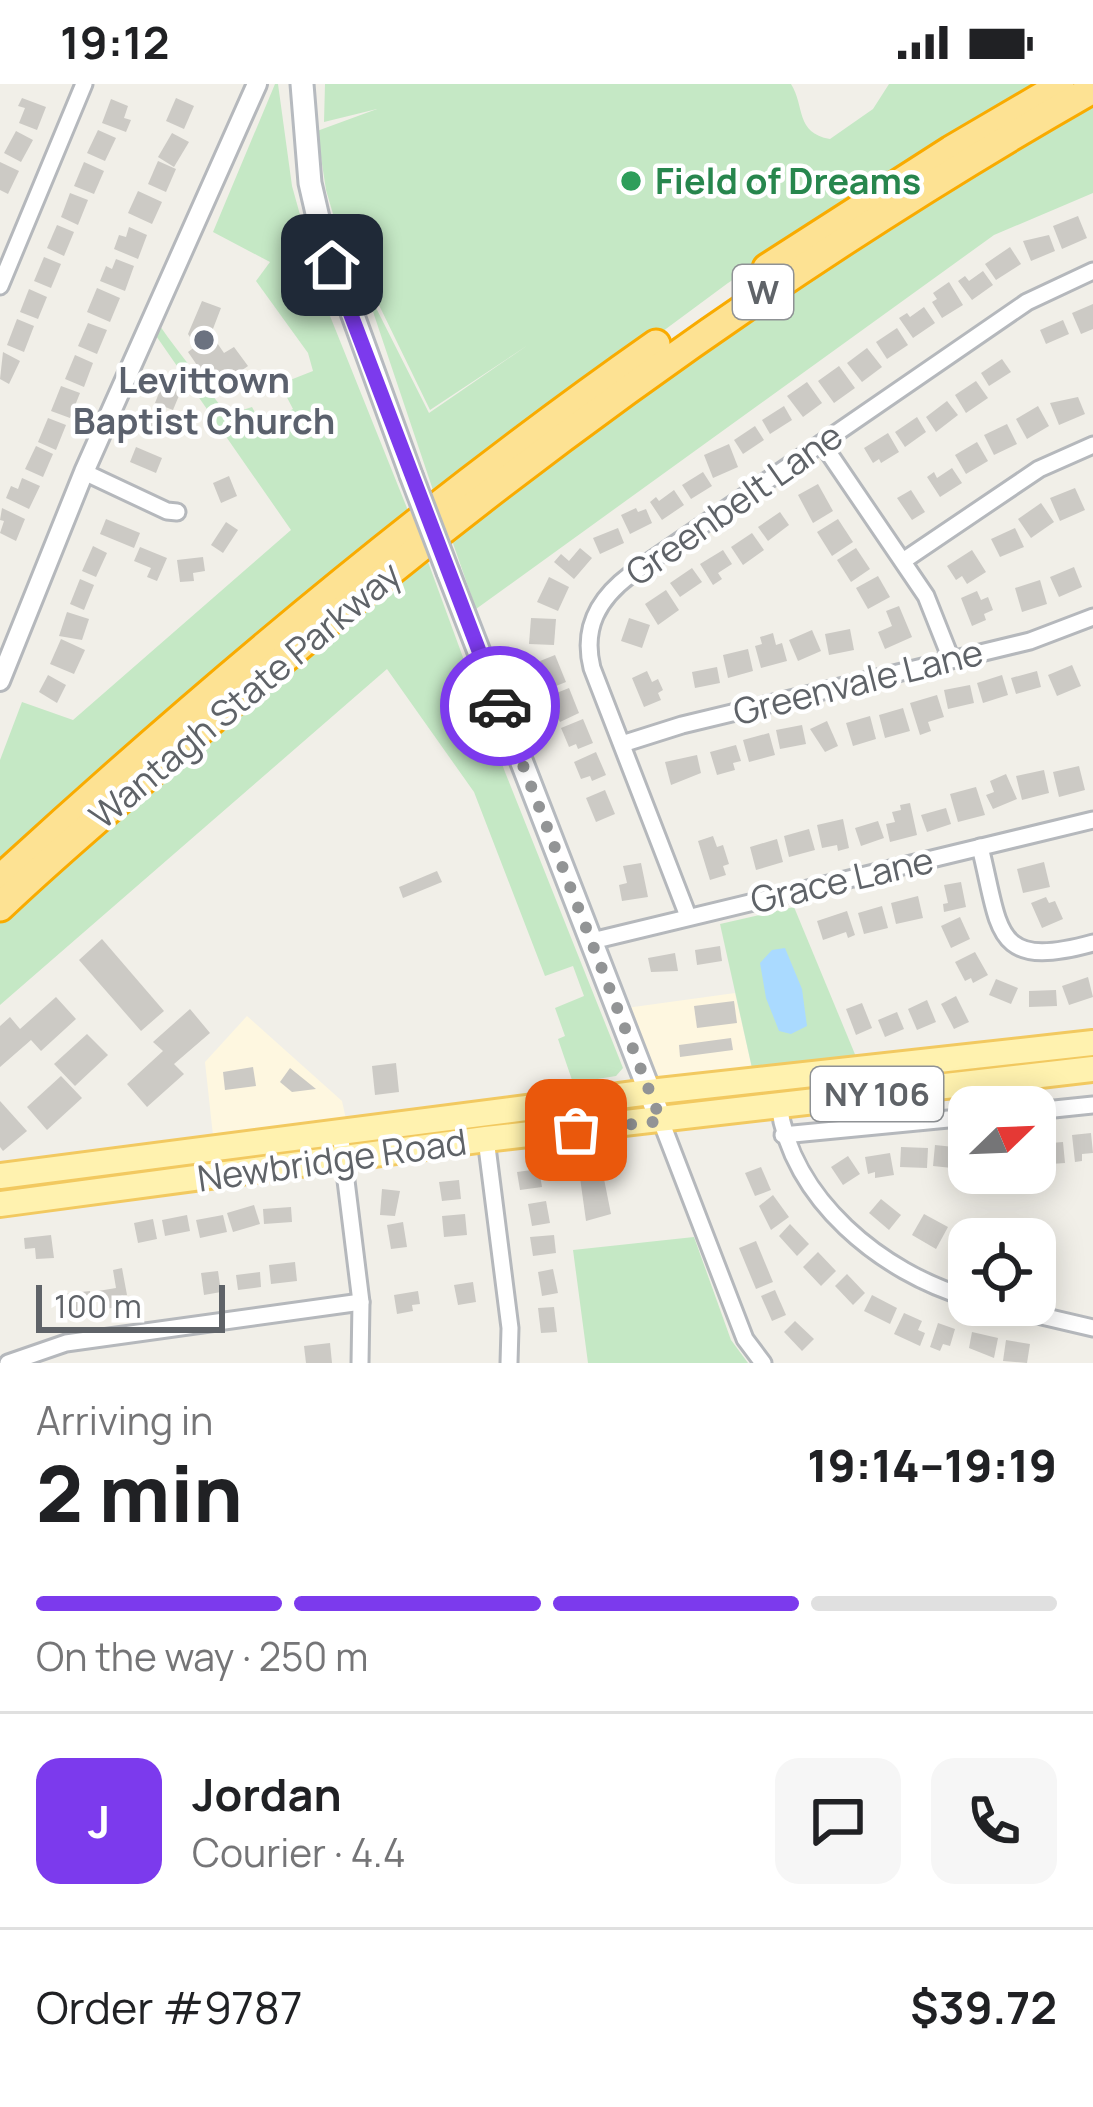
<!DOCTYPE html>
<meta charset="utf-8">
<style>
:root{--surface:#fff;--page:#f6f6f6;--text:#202124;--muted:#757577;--line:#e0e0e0;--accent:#7c3aed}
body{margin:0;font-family:Manrope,sans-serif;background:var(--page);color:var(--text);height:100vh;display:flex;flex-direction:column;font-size:45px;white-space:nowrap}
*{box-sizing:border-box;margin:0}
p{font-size:39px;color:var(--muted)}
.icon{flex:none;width:66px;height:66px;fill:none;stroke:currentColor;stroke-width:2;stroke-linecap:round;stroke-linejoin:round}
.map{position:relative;height:1279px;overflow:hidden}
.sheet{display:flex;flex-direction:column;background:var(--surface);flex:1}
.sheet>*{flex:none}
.needle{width:78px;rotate:67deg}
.fabs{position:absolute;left:948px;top:1002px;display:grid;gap:24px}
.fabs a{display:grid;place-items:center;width:108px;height:108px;border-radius:24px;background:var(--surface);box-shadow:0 6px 30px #0003;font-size:60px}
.scale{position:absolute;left:36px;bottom:30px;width:189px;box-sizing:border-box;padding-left:12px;border:6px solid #5f6368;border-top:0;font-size:33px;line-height:42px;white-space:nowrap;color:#5f6368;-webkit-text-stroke:9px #fff;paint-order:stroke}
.pin{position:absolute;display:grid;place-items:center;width:102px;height:102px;color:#fff;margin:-51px;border-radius:24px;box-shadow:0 6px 18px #0006}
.courier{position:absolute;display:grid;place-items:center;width:120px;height:120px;margin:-60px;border:9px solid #7c3aed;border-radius:50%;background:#fff;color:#222;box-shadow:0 3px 15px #0007}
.overview em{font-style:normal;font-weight:800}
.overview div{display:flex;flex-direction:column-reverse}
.overview{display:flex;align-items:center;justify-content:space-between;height:204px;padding:0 36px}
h1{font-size:78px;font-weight:800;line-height:90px}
.bar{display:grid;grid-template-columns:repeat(4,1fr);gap:18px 12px;align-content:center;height:144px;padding:0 36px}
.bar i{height:15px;border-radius:9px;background:var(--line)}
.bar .active{background:var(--accent)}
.bar p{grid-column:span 4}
.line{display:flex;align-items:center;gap:30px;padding:0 36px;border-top:3px solid var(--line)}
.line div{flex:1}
.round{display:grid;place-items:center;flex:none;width:126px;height:126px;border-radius:24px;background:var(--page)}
.status{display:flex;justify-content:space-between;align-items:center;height:84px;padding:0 60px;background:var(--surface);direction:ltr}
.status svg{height:33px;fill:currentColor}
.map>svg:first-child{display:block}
</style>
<div class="status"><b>19:12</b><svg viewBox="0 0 49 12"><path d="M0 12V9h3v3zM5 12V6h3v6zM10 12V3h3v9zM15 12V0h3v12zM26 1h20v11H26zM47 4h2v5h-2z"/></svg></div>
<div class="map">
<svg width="1093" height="1279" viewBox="0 0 1093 1279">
<rect width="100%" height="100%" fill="#f1efe8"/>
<g fill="#fef7e0">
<polygon points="735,909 754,993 656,999 626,924"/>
<polygon points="247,932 342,1017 348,1044 214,1061 205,978"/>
</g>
<g fill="#c5e8c5">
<path d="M 275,0 L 278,0 L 292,102 L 324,217 L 411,434 L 0,779 L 0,676 L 22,618 L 73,636 L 291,446 L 152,246 L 160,242 C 180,271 205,300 227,331 L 252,323 L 262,342 L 293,325 L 280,300 L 313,287 L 308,269 L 256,197 L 270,178 L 213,148 Z"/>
<path d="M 325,0 L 791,0 C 805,22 795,49 830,55 L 873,25 L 889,0 L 1045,0 L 869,107 L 728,199 L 436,415 L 363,198 L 429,329 L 528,261 L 430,326 L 361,184 L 352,195 L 326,106 L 317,47 L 377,25 L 324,38 Z"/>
<polygon points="1093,14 1093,109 994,151 476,525 449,448 808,189"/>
<polygon points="424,467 505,688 623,984 616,992 573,999 558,955 565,952 555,924 584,912 573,882 545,892 474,708 387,585 0,921 0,834"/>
<polygon points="794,823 859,980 754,993 720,840"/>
<polygon points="694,1153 731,1256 748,1279 588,1279 573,1166"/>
</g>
<polygon fill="#aadaff" points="785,864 802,905 807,942 791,950 779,947 766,914 760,879 772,866"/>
<g fill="#cccac5">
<polygon points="22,14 46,23 37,46 19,39 25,24 18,22"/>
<polygon points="176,14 194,22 184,45 166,37"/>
<polygon points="111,15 128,22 124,34 131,36 126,48 102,39"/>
<polygon points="98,46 116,54 105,77 87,69"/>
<polygon points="16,47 33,56 21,78 4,69"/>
<polygon points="172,49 189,58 174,83 158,73"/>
<polygon points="158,77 176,85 166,108 148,100"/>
<polygon points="0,78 19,87 8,110 0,106"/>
<polygon points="84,78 104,87 94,110 74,102"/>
<polygon points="138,107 162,118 152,140 128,129"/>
<polygon points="70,109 88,116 78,141 61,133"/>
<polygon points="1078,132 1087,154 1062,165 1053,142"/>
<polygon points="57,141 74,148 64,172 47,164"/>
<polygon points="129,143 147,151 138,175 114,165 119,151 126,153"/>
<polygon points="1049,151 1055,167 1031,177 1023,157"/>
<polygon points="1010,163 1021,180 996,196 985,180"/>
<polygon points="44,173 61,180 51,204 34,197"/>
<polygon points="116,175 134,182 125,207 100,197 106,182 112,185"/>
<polygon points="983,187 993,201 972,216 958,197 965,192 969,197"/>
<polygon points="949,198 963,221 942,234 932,218 937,215 933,209"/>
<polygon points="97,204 120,214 110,238 87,228"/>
<polygon points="29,205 47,213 38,235 20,228"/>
<polygon points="202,217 221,224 211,250 224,269 234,263 248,282 214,306 188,268 196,262 188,250"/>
<polygon points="1093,220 1093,245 1081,250 1072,229"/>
<polygon points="924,223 935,239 913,254 899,234 907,229 910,233"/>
<polygon points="17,235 34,242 24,268 7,261"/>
<polygon points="1063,236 1069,250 1046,260 1040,246"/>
<polygon points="88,239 107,246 97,270 78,262"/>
<polygon points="897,244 908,261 887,275 876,258"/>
<polygon points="867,264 882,283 862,298 847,279"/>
<polygon points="3,268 20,277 9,300 0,295"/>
<polygon points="75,271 93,279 84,303 65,295"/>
<polygon points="1002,275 1011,288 989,302 981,289"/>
<polygon points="839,282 855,304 834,319 818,297"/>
<polygon points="165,294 183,302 173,326 155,319"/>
<polygon points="976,297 988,314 966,329 955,311"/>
<polygon points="807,298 822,319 803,333 787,312"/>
<polygon points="61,302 80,309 70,334 51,327"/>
<polygon points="1078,313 1085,330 1059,341 1050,319"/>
<polygon points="947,317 958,331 936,348 926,333"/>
<polygon points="784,322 792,336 770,350 762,336"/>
<polygon points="1038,322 1049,342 1027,355 1016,335"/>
<polygon points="154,324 180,336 174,349 160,344 156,353 143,348"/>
<polygon points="917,333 926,348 905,363 895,348"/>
<polygon points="48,334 66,341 56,366 38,358"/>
<polygon points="1007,340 1017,360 994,371 984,351"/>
<polygon points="755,342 764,356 743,370 734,356"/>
<polygon points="888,349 899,368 881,379 879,375 873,379 864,364"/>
<polygon points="977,358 988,377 966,390 955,371"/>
<polygon points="729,360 738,383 713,394 704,371"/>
<polygon points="36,362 53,370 43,393 25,385"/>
<polygon points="136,363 162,374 156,389 130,378"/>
<polygon points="952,384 962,399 940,413 927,393 934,388 937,394"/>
<polygon points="703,388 712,402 691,415 682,401"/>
<polygon points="229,392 237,412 221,419 213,399"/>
<polygon points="22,394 40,402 29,425 6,414 11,402 18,405"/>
<polygon points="818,400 833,427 813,439 798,411"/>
<polygon points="1075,404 1085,426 1060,437 1050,414"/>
<polygon points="674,406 684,421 662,436 650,418 656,413 659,417"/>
<polygon points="911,406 925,428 912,436 897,414"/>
<polygon points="1041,419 1054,438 1031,454 1018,435"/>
<polygon points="2,424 25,435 16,457 0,449 4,437 0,436"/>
<polygon points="636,424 638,428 646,425 652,439 630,450 621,431"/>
<polygon points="780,428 789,441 768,457 758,443"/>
<polygon points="106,435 140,449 134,464 100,450"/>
<polygon points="838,435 853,458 832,472 817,448"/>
<polygon points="226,438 238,446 223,469 211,461"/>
<polygon points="618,444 624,459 600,470 593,454"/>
<polygon points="1015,444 1024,463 1000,473 991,455"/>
<polygon points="752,449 764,466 743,481 731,463"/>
<polygon points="93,462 107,469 96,493 82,487"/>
<polygon points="140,463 167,474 157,497 147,493 151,484 134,477"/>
<polygon points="580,464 592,474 574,495 554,478 561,470 569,477"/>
<polygon points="856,464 870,485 851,498 837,476"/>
<polygon points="723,466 732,480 718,489 722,495 713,501 700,480"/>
<polygon points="972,466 986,488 967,500 962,492 956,496 947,482"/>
<polygon points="203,473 205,487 193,489 194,497 180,498 177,476"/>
<polygon points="1074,483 1082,503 1059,513 1050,493"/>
<polygon points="692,484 702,498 680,513 670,499"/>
<polygon points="878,492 890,513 868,525 856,504"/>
<polygon points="549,493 569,503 558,527 537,518"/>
<polygon points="80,495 94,501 84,526 70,520"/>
<polygon points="1040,496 1047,520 1022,528 1015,504"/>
<polygon points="666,506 679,526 658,541 645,520"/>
<polygon points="977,507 981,516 988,513 993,526 984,530 986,536 972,542 961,514"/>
<polygon points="899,522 912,553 885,565 878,548 892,542 886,527"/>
<polygon points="67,528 89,535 82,556 59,552"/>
<polygon points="531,534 556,535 554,561 529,560"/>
<polygon points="629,534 650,541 642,564 621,557"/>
<polygon points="850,545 854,566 829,571 825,550"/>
<polygon points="812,546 821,567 798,577 789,556"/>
<polygon points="773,549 776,561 782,559 787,577 761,584 755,562 762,560 760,553"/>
<polygon points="61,555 85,566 74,590 50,580"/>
<polygon points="748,565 753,587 728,594 723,571"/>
<polygon points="555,571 566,598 551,604 540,577"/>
<polygon points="1072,581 1081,602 1057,612 1048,591"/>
<polygon points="717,583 720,599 695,604 692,588"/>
<polygon points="647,587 652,598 658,595 663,606 658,609 661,616 644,623 632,594"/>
<polygon points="1037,587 1041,603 1016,610 1011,594"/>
<polygon points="48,591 66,601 57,619 39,608"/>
<polygon points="1002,591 1008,611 983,619 977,599"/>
<polygon points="970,601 974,619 948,625 944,606"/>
<polygon points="569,604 579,629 560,638 555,628 560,626 554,610"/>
<polygon points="937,611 944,633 928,638 931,647 920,651 910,619"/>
<polygon points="903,624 910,647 885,654 879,631"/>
<polygon points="870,632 876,655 853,662 846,639"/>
<polygon points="583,635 593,659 578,665 576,660 569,663 561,644"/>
<polygon points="827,637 838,662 825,668 810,645"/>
<polygon points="802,641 806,660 780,665 776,646"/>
<polygon points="769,649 775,671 749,678 743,656"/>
<polygon points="736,661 741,677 733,679 735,686 717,691 710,668"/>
<polygon points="596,668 606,691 592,697 590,692 581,695 574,678"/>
<polygon points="697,671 701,689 671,701 665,678"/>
<polygon points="1079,682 1085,706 1059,713 1053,688"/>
<polygon points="1044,686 1049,709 1022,716 1016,692"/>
<polygon points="1006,690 1017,715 993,725 986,711 994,708 990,697"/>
<polygon points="976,703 985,731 958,738 950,710"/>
<polygon points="605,706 615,730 596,738 586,714"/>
<polygon points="910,719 917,751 890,758 886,740 895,738 892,728 901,726 900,721"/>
<polygon points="946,724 951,740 927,748 921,731"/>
<polygon points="843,735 849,764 838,767 837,761 822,764 817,741"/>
<polygon points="878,737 884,754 861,762 855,744"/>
<polygon points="809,745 815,766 789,773 784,752"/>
<polygon points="713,752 717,763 723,761 729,780 723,782 726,791 710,796 698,757"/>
<polygon points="777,755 783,778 756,786 750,763"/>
<polygon points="1044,778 1050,803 1023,809 1017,785"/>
<polygon points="641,779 648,813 622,817 619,801 627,799 623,782"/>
<polygon points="437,787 442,798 403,814 399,803"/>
<polygon points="961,798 966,823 944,828 943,820 948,819 944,801"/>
<polygon points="918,812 923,834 896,840 891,819"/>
<polygon points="1046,813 1049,819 1055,817 1063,835 1042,844 1031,819"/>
<polygon points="882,822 888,844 864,850 858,829"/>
<polygon points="847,827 855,851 848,854 846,848 823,856 817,837"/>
<polygon points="960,833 970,855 951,864 941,842"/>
<polygon points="102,855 164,927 141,947 79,876"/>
<polygon points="720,862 722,877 697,881 695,866"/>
<polygon points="975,868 988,891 973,899 971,894 965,897 955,878"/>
<polygon points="675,869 678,887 651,888 648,874"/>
<polygon points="1088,893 1093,913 1069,921 1062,902"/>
<polygon points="996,895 1018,904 1011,920 989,911"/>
<polygon points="1056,906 1057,922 1029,923 1029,907"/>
<polygon points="956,912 969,938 954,945 941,920"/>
<polygon points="56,913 76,935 41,967 31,956 0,983 0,942 10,933 20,945"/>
<polygon points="927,916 936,938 917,946 908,925"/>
<polygon points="734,917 737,939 697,944 694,922"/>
<polygon points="862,919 872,944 856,951 846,925"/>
<polygon points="190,925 210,949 174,980 184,990 147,1023 127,1000 163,967 153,958"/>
<polygon points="897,928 904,945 885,953 878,936"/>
<polygon points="87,950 108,971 75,1002 54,980"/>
<polygon points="731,954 733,966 680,973 679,961"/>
<polygon points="396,979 399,1008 375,1011 372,982"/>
<polygon points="253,983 256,1002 225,1006 223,988"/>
<polygon points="290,984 316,1005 292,1008 280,998"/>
<polygon points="61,992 82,1014 47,1046 27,1023"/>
<polygon points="0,1017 27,1047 3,1067 0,1063"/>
<polygon points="1091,1049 1093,1069 1082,1070 1082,1077 1075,1078 1072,1051"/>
<polygon points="1063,1058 1065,1079 1051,1080 1052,1091 1040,1092 1038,1060"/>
<polygon points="935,1061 954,1063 952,1084 933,1082"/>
<polygon points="901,1063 928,1064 927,1084 900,1083"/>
<polygon points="890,1069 894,1091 875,1094 875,1088 868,1090 865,1073"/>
<polygon points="599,1070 611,1130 586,1137 577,1072"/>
<polygon points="848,1072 860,1090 843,1101 831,1083"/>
<polygon points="761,1083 771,1106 755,1112 745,1089"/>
<polygon points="539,1085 542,1103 520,1106 517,1088"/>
<polygon points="459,1096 461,1115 442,1117 439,1098"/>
<polygon points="382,1105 400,1107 395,1132 380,1131"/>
<polygon points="773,1111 789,1133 771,1146 759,1122"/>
<polygon points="881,1115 901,1131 889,1146 869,1129"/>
<polygon points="546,1117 550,1139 532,1142 528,1120"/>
<polygon points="254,1121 260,1140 233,1148 227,1129"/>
<polygon points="291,1123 292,1138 264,1140 263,1125"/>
<polygon points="465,1130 467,1151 444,1153 442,1132"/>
<polygon points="924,1130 948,1143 936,1165 912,1151"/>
<polygon points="187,1131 190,1147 165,1152 162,1136"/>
<polygon points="223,1131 227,1148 200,1154 196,1136"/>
<polygon points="153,1135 157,1155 138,1159 134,1139"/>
<polygon points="403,1138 407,1163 391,1165 387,1141"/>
<polygon points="790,1140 809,1160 797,1172 779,1152"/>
<polygon points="956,1148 969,1153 969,1178 948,1169"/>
<polygon points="51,1151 54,1174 36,1175 35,1164 25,1165 24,1154"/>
<polygon points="554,1151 556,1169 533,1172 530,1153"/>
<polygon points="756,1157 773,1198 756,1205 739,1164"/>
<polygon points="818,1168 836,1187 821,1202 803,1183"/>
<polygon points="295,1178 297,1197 271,1200 269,1181"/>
<polygon points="122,1184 127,1211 121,1212 122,1222 101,1226 98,1207 116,1204 113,1186"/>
<polygon points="553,1185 558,1209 542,1212 538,1188"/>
<polygon points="218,1187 221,1208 204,1211 201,1189"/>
<polygon points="260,1188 261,1203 238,1206 236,1191"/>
<polygon points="847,1190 865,1209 853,1221 835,1202"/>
<polygon points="473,1198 476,1218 458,1221 454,1201"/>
<polygon points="775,1206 786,1231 772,1237 761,1212"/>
<polygon points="90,1207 92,1228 65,1231 63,1210"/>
<polygon points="418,1207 420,1220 412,1221 413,1227 397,1230 394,1211"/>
<polygon points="872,1211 897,1224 890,1240 864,1227"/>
<polygon points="554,1223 557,1248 541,1249 538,1224"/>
<polygon points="904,1229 922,1237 918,1246 925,1249 920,1262 894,1250"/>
<polygon points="795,1237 814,1255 802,1267 784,1248"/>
<polygon points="938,1239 955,1245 950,1262 943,1260 940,1267 930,1263"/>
<polygon points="972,1248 998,1254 994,1274 969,1264"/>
<polygon points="1006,1256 1030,1260 1027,1279 1003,1277"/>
<polygon points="330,1259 332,1279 306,1279 304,1262"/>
</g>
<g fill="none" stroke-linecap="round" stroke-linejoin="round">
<defs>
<g id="minor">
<polyline points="0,202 84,0"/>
<polyline points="822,359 926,512 951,575"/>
<polyline points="84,388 167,427 177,428"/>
<polyline points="903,477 1039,385 1093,361"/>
<polyline points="622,660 682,641 1030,557 1093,533"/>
<path d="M 980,763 C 1001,846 992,887 1093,859"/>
<path d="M 688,832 L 592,584 C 582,544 598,515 630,491 L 1027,218 L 1093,187"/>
<polyline points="592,857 1093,736"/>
<path d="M 779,1021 C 791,1115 882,1189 969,1214"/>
<polyline points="1035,1027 1093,1021"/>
<polyline points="661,1037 745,1255 763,1279"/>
<polyline points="340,1048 361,1218 360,1279"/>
<polyline points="783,1051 969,1033"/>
<polyline points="486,1055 510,1244 509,1279"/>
<polyline points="995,1221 1093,1244"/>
<polyline points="8,1279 66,1259 361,1218"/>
</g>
<polyline id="tertiary" points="0,597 84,388 257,0"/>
<g id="secondary">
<polyline points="302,0 310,99 319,138 411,391"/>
<polyline points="448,488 661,1037"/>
</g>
<g id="primary">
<polyline points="0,1092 650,1008 1093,959"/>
<polyline points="0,1120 486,1055 1093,985"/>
</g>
<g id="motorway">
<polyline points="767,184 951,66 1060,2"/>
<path d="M 0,795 C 207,605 426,421 656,260"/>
<path d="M 0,823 C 63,763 131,707 197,649 C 476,407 772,188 1093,5"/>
</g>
</defs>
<use href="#minor" stroke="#b5b8bc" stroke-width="21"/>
<use href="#tertiary" stroke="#b5b8bc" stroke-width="24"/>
<use href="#secondary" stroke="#b6babf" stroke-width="27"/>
<use href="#primary" stroke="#f2c960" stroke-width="30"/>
<use href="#motorway" stroke="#f9ab00" stroke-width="33"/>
<use href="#minor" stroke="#fff" stroke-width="15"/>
<use href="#tertiary" stroke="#fff" stroke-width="18"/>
<use href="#secondary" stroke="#fff" stroke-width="21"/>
<use href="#primary" stroke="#fff2af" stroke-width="24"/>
<use href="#motorway" stroke="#fde293" stroke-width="27"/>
<defs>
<polyline id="secondary-bridge" points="411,391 448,488"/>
</defs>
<use href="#secondary-bridge" stroke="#b6babf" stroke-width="27" stroke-linecap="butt"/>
<use href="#secondary-bridge" stroke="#fff" stroke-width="21"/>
</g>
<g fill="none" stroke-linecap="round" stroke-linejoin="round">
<polyline stroke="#929495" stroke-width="12" stroke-dasharray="0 21.6" points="500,622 661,1037 576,1046"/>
<polyline stroke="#7c3aed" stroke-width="15" points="332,181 500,622"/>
</g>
<circle fill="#2e9e5b" stroke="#fff" stroke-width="4.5" cx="631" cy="97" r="12"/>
<circle fill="#6b7280" stroke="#fff" stroke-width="4.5" cx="204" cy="256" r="12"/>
<g text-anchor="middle" stroke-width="9" stroke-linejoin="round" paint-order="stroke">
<g fill="#fff" stroke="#8f9295" stroke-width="3">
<rect x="733" y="181" width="60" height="54" rx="9"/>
<rect x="811" y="983" width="132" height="54" rx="9"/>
</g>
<g font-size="33" font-weight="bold" fill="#5f6368">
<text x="763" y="220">W</text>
<text x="877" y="1022">NY 106</text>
</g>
<g font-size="36" font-weight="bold" fill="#27864d" stroke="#fff" text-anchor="start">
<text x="655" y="110">Field of Dreams</text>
</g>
<g font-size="36" font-weight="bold" fill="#5b616d" stroke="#fff">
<text x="204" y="309">Levittown<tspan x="204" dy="41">Baptist Church</tspan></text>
</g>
<g font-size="36" fill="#5f6368" stroke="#fff">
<text transform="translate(734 420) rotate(-35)" y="13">Greenbelt Lane</text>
<text transform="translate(858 598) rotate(-14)" y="13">Greenvale Lane</text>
<text transform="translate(245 611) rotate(-40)" y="13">Wantagh State Parkway</text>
<text transform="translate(842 796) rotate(-13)" y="13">Grace Lane</text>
<text transform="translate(332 1076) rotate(-8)" y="13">Newbridge Road</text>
</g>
</g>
</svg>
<div class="fabs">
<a><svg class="needle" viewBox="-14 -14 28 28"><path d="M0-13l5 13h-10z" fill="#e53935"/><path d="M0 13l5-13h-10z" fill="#757577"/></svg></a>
<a><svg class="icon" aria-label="locate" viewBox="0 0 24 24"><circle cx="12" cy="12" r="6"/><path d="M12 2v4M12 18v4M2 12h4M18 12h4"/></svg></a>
</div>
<div class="scale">100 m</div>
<div class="pin" style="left:576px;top:1046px;background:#ea580c"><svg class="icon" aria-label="bag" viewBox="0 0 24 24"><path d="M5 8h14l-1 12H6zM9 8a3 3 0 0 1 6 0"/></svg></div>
<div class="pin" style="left:332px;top:181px;background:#1f2937"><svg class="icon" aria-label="home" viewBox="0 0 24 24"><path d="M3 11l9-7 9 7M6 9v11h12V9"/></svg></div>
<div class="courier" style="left:500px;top:622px"><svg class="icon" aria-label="car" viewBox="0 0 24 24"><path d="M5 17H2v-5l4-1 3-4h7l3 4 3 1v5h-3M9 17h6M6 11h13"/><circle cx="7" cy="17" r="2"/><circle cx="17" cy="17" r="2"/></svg></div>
</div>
<section class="sheet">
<div class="overview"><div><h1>2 min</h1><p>Arriving in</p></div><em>19:14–19:19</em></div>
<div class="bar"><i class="active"></i><i class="active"></i><i class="active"></i><i></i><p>On the way · 250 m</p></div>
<div class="line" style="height:216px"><b class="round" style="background:var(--accent);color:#fff">J</b><div><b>Jordan</b><p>Courier · 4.4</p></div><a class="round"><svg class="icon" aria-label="chat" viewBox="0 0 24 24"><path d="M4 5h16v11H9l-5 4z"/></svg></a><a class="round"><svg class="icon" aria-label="phone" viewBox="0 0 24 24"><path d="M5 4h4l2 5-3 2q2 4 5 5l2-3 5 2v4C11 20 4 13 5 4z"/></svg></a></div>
<div class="line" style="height:156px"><div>Order #9787</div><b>$39.72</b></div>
</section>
